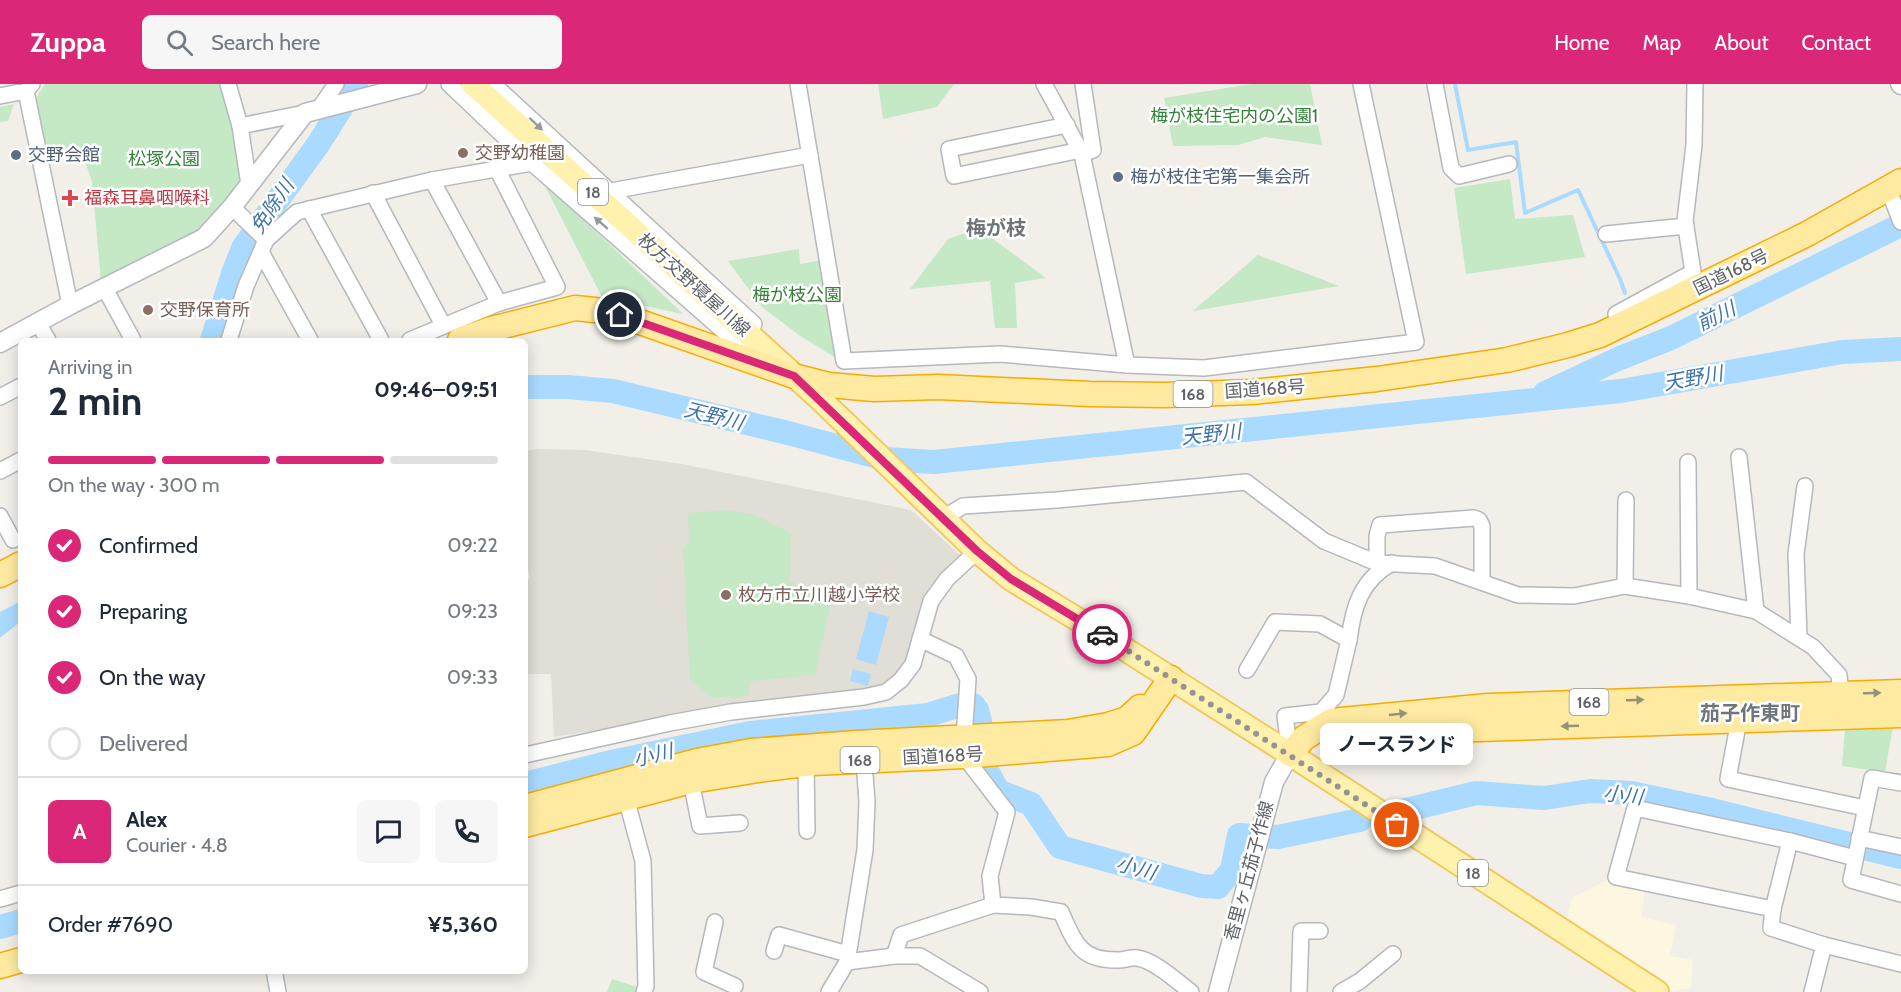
<!DOCTYPE html>
<meta charset="utf-8">
<style>
:root{--surface:#fff;--page:#f6f6f7;--text:#1f2937;--muted:#747a83;--line:#e0e1e3;--accent:#db2777}
body{margin:0;font-family:Cabin,"Noto Sans JP",sans-serif;background:var(--page);color:var(--text);height:100vh;display:flex;flex-direction:column;font-size:22px;white-space:nowrap}
*{box-sizing:border-box;margin:0}
p{font-size:20px;color:var(--muted)}
.icon{flex:none;width:33px;height:33px;fill:none;stroke:currentColor;stroke-width:2;stroke-linecap:round;stroke-linejoin:round}
.map{position:relative;flex:1;overflow:hidden}
.sheet{position:absolute;left:18px;top:254px;width:510px;height:636px;display:flex;flex-direction:column;background:var(--surface);border-radius:9px;box-shadow:0 3px 15px #0003}
.sheet>*{flex:none}
.pin{position:absolute;display:grid;place-items:center;width:51px;height:51px;color:#fff;margin:-26px;border:3px solid #fff;border-radius:50%;box-shadow:0 2px 6px #0007}
.courier{position:absolute;display:grid;place-items:center;width:60px;height:60px;margin:-30px;border:4px solid #db2777;border-radius:50%;background:#fff;color:#222;box-shadow:0 2px 8px #0007}
.bubble{position:absolute;height:42px;border-radius:9px;background:var(--surface);box-shadow:0 3px 15px #0003;font-size:20px;font-weight:700;line-height:42px;text-align:center}
.summary em{font-style:normal;font-weight:700}
.summary div{display:flex;flex-direction:column-reverse}
.summary{display:flex;align-items:center;justify-content:space-between;height:102px;padding:0 30px}
h1{font-size:39px;font-weight:700;line-height:45px}
.bar{display:grid;grid-template-columns:repeat(4,1fr);gap:9px 6px;align-content:center;height:72px;padding:0 30px}
.bar i{height:8px;border-radius:4px;background:var(--line)}
.bar .active{background:var(--accent)}
.bar p{grid-column:span 4}
.line{display:flex;align-items:center;gap:15px;padding:0 30px;border-top:2px solid var(--line)}
.line div{flex:1}
.round{display:grid;place-items:center;flex:none;width:63px;height:63px;border-radius:9px;background:var(--page)}
ol{padding:0 30px;list-style:none}
li{display:flex;align-items:center;gap:18px;height:66px}
li p{margin-inline-start:auto}
li .icon{padding:6px;border-radius:50%;background:var(--accent);color:#fff;stroke-width:4}
li:last-child{color:var(--muted)}
li i{width:33px;height:33px;border:3px solid var(--line);border-radius:50%}
header{display:flex;align-items:center;gap:36px;box-sizing:border-box;height:84px;padding:0 30px;background:var(--accent);color:#fff}
header strong{font-size:28px}
nav{display:flex;gap:33px;margin-inline-start:auto;font-size:21px}
.search{width:420px;height:54px;background:var(--page);display:flex;align-items:center;gap:15px;box-sizing:border-box;padding:0 21px;border-radius:9px;color:var(--muted);font-size:22px}
.map>svg:first-child{display:block}
</style>
<header>
<strong>Zuppa</strong>
<div class="search"><svg class="icon" aria-label="search" viewBox="0 0 24 24"><circle cx="10" cy="10" r="6"/><path d="M15 15l6 6"/></svg>Search here</div>
<nav><a>Home</a><a>Map</a><a>About</a><a>Contact</a></nav>
</header>
<div class="map">
<svg width="1901" height="908" viewBox="0 0 1901 908">
<rect width="100%" height="100%" fill="#f1efe8"/>
<polygon fill="#fef7e0" points="1609,795 1645,805 1641,833 1676,841 1670,872 1693,876 1691,904 1672,907 1566,840 1572,814"/>
<polygon fill="#e1ded6" points="538,365 585,366 682,380 911,426 962,473 930,503 922,519 910,579 886,605 736,624 554,653 551,590 525,590 525,496 530,495 525,468 525,367"/>
<g fill="#c5e8c5">
<polygon points="45,0 224,0 244,99 195,153 101,198 92,97 79,62 44,68 35,16"/>
<polygon points="878,0 954,0 937,23 883,35"/>
<polygon points="1252,0 1310,0 1322,61 1265,53 1238,61 1173,62 1164,14"/>
<polygon points="14,20 8,37 0,38 0,23"/>
<polygon points="1510,95 1515,135 1573,131 1585,173 1466,190 1454,104"/>
<polygon points="549,103 683,230 602,213 546,104"/>
<polygon points="968,148 985,149 1046,194 1015,199 1017,244 995,244 990,197 910,205 948,155"/>
<polygon points="799,165 800,180 823,176 839,276 799,251 762,223 728,177"/>
<polygon points="1258,171 1339,202 1193,227"/>
<polygon points="726,426 756,431 791,450 790,498 831,517 815,591 751,597 748,612 712,614 690,596 683,464 689,457 688,429"/>
<polygon points="1893,642 1885,688 1842,682 1845,645"/>
<polygon points="612,895 637,903 636,908 607,908"/>
</g>
<g fill="#aadaff">
<polygon points="21,517 21,537 0,554 0,528"/>
<polygon points="869,527 889,533 876,581 856,575"/>
<polygon points="853,585 871,590 868,602 850,597"/>
</g>
<g fill="none" stroke-linecap="round" stroke-linejoin="round">
<g stroke="#aadaff" stroke-width="4">
<polyline points="1455,0 1468,66 1516,58 1525,129 1578,106 1620,195 1625,209"/>
<polyline points="353,5 360,0"/>
</g>
<g stroke="#aadaff" stroke-width="24">
<polyline points="212,256 234,187 243,164 319,59 356,0"/>
<polyline points="525,303 568,303 613,307 788,349 885,375 934,378 1621,307 1842,268 1901,265"/>
<polyline points="1545,309 1620,274 1671,254 1901,141"/>
<polyline points="973,621 977,626 981,642"/>
<polyline points="985,683 998,707 1031,720 1060,763 1201,802 1218,803 1232,786 1239,751 1278,753 1360,736"/>
<polyline points="525,700 611,678 750,649 928,631 960,621"/>
<polyline points="1394,729 1476,709 1544,714 1590,707 1631,709 1707,725 1849,760"/>
<polyline points="1865,764 1901,773"/>
<polyline points="0,843 21,837"/>
</g>
<defs>
<g id="minor">
<polyline points="228,0 240,42 249,101"/>
<polyline points="449,0 532,79 736,258 758,271"/>
<polyline points="493,0 754,240"/>
<polyline points="798,0 844,277 1000,270 1127,281 1204,284 1416,258 1361,0"/>
<polyline points="1044,0 1082,70 1127,281"/>
<polyline points="1435,0 1451,84 1459,92 1509,80"/>
<polyline points="26,7 70,221"/>
<polyline points="0,12 26,7 32,0"/>
<polyline points="319,25 336,0"/>
<polyline points="1067,41 949,65 954,92 1081,66"/>
<polyline points="240,42 305,29"/>
<polyline points="1082,70 1093,66 1083,0"/>
<polyline points="432,96 499,219"/>
<polyline points="1888,104 1901,138"/>
<polyline points="611,107 810,71"/>
<polyline points="373,109 443,241"/>
<polyline points="232,123 266,156"/>
<polyline points="309,125 381,256"/>
<polyline points="1606,150 1686,142"/>
<polyline points="261,168 310,256"/>
<polyline points="104,203 133,256"/>
<polyline points="38,239 48,256"/>
<polyline points="1621,240 1616,230 1693,188 1685,137 1694,61 1695,0"/>
<polyline points="229,256 246,202 266,156 297,128 432,96 532,79"/>
<polyline points="410,256 499,219 557,203 497,85"/>
<polyline points="0,313 21,302"/>
<polyline points="1739,373 1756,527"/>
<polyline points="1688,378 1689,512"/>
<polyline points="0,387 21,376"/>
<polyline points="0,432 13,456"/>
<polyline points="943,434 963,422 1057,416 1246,398 1324,457 1377,479 1435,482 1518,511 1574,512 1625,502 1689,512 1756,527 1813,563 1839,591 1842,619"/>
<polyline points="1377,479 1377,452 1380,441 1474,434 1479,436 1482,442 1482,498"/>
<polyline points="1625,502 1626,416"/>
<polyline points="1799,553 1796,470 1805,402"/>
<path d="M 920,555 L 956,572 L 968,595 L 964,654 L 964,672 L 1007,728 L 990,792 L 993,821 L 1031,823 L 1061,828 C 1075,859 1080,877 1119,876 C 1125,876 1131,873 1137,874 C 1154,876 1178,898 1191,908"/>
<path d="M 1349,556 C 1353,523 1361,496 1392,479"/>
<polyline points="1247,586 1275,538 1320,540 1349,556 1336,611 1321,628 1285,632 1290,670"/>
<polyline points="1739,636 1728,695 1865,724"/>
<polyline points="525,671 670,639 731,628 864,613 886,608 901,596 913,580 931,517 947,495 977,467"/>
<polyline points="806,680 807,747"/>
<polyline points="691,697 700,742 740,739"/>
<polyline points="1901,699 1872,694 1851,796 1901,810"/>
<polyline points="626,714 643,777 646,902 644,908"/>
<polyline points="1859,754 1901,763"/>
<polyline points="1855,774 1790,757 1635,724 1616,793 1773,825 1771,844 1824,861 1901,880"/>
<polyline points="0,815 21,809"/>
<polyline points="1773,825 1790,757"/>
<polyline points="715,838 704,888 735,902"/>
<polyline points="774,867 779,851 848,870"/>
<polyline points="894,872 920,872 980,908"/>
<polyline points="847,878 894,872 901,851 993,821"/>
<polyline points="274,886 278,908"/>
<polyline points="829,908 847,878 865,766 867,718 864,676"/>
<polyline points="1299,908 1301,847 1320,847"/>
<polyline points="1341,908 1360,897 1393,870"/>
<polyline points="1812,908 1824,861"/>
</g>
<g id="tertiary">
<polyline points="1900,0 1901,1"/>
<polyline points="0,259 70,221 204,154 232,123 305,29 417,0"/>
<polyline points="1218,908 1274,698 1290,670"/>
</g>
<polyline id="primary" points="473,0 819,314 977,467 1011,495 1087,541 1290,670 1657,908"/>
<g id="trunk">
<polyline points="460,256 488,246 575,224 595,226 620,231 794,292 829,301 874,305 938,303 1090,310 1165,311 1252,308 1377,295 1507,276 1568,261 1600,251 1807,150 1901,97"/>
<polyline points="0,491 21,480"/>
<polyline points="1358,649 1901,631"/>
<polyline points="1290,670 1304,654 1331,637 1488,622 1901,608"/>
<polyline points="525,723 697,677 751,667 856,659 1068,648 1108,641 1127,635 1140,623"/>
<polyline points="525,741 691,697 758,686 813,679 964,672 1108,660 1133,649 1171,594"/>
<polyline points="0,882 21,876"/>
</g>
</defs>
<use href="#minor" stroke="#b5b8bc" stroke-width="18"/>
<use href="#tertiary" stroke="#b5b8bc" stroke-width="21"/>
<use href="#primary" stroke="#f2c960" stroke-width="26"/>
<use href="#trunk" stroke="#f9ab00" stroke-width="27"/>
<use href="#minor" stroke="#fff" stroke-width="15"/>
<use href="#tertiary" stroke="#fff" stroke-width="18"/>
<use href="#primary" stroke="#fff2af" stroke-width="22"/>
<use href="#trunk" stroke="#feeaa1" stroke-width="24"/>
</g>
<defs><path id="oneway-solid" d="M-6-.8H1V-3.2L6.5 0L1 3.2V.8H-6Z" transform="scale(1.5)"/></defs>
<g fill="#979a9d">
<use href="#oneway-solid" transform="translate(536 40) rotate(43)"/>
<use href="#oneway-solid" transform="translate(601 139) rotate(-139)"/>
</g>
<g fill="#97927c">
<use href="#oneway-solid" transform="translate(1872 609) rotate(-2)"/>
<use href="#oneway-solid" transform="translate(1635 616) rotate(-2)"/>
<use href="#oneway-solid" transform="translate(1398 630) rotate(-6)"/>
<use href="#oneway-solid" transform="translate(1570 642) rotate(178)"/>
</g>
<g fill="none" stroke-linecap="round" stroke-linejoin="round">
<polyline stroke="#929495" stroke-width="6" stroke-dasharray="0 10.8" points="1102,550 1397,741"/>
<polyline stroke="#db2777" stroke-width="8" points="620,231 794,292 977,467 1011,495 1102,550"/>
</g>
<g fill="#8d6e63" stroke="#fff" stroke-width="2">
<circle cx="463" cy="69" r="6"/>
<circle cx="148" cy="226" r="6"/>
<circle cx="726" cy="511" r="6"/>
</g>
<g fill="#5c6f8a" stroke="#fff" stroke-width="2">
<circle cx="16" cy="71" r="6"/>
<circle cx="1118" cy="93" r="6"/>
</g>
<path fill="#e0444e" stroke="#fff" stroke-width="2" d="M67 105h6v6h6v6h-6v6h-6v-6h-6v-6h6z"/>
<g text-anchor="middle" stroke-width="5" stroke-linejoin="round" paint-order="stroke">
<g fill="#fff" stroke="#8f9295" stroke-width="1.5">
<rect x="578" y="95" width="30" height="26" rx="4.5"/>
<rect x="1173.5" y="297" width="39" height="26" rx="4.5"/>
<rect x="1569.5" y="605" width="39" height="26" rx="4.5"/>
<rect x="840.5" y="663" width="39" height="26" rx="4.5"/>
<rect x="1458" y="776" width="30" height="26" rx="4.5"/>
</g>
<g font-size="16" font-weight="bold" fill="#5f6368">
<text x="593" y="114">18</text>
<text x="1193" y="316">168</text>
<text x="1589" y="624">168</text>
<text x="860" y="682">168</text>
<text x="1473" y="795">18</text>
</g>
<g font-size="18" fill="#348238" stroke="#fff">
<text x="1234" y="38">梅が枝住宅内の公園1</text>
<text x="164" y="81">松塚公園</text>
<text x="797" y="217">梅が枝公園</text>
</g>
<g font-size="18" fill="#785e54" stroke="#fff" text-anchor="start">
<text x="475" y="75">交野幼稚園</text>
<text x="160" y="232">交野保育所</text>
<text x="738" y="517">枚方市立川越小学校</text>
</g>
<g font-size="18" fill="#4e5e75" stroke="#fff" text-anchor="start">
<text x="28" y="77">交野会館</text>
<text x="1130" y="99">梅が枝住宅第一集会所</text>
</g>
<g font-size="18" fill="#be3a42" stroke="#fff" text-anchor="start">
<text x="84" y="120">福森耳鼻咽喉科</text>
</g>
<g font-size="18" fill="#5f6368" stroke="#fff">
<text transform="translate(1731 188) rotate(-26)" y="6">国道168号</text>
<text transform="translate(694 201) rotate(42)" y="6">枚方交野寝屋川線</text>
<text transform="translate(1265 305) rotate(-4)" y="6">国道168号</text>
<text transform="translate(943 672) rotate(-3)" y="6">国道168号</text>
<text transform="translate(1249 787) rotate(-75)" y="6">香里ヶ丘茄子作線</text>
</g>
<g font-size="20" font-style="italic" fill="#4174aa" stroke="#fff">
<text transform="translate(272 122) rotate(-56)" y="7">免除川</text>
<text transform="translate(1716 232) rotate(-26)" y="7">前川</text>
<text transform="translate(1693 294) rotate(-10)" y="7">天野川</text>
<text transform="translate(714 332) rotate(14)" y="7">天野川</text>
<text transform="translate(1211 350) rotate(-6)" y="7">天野川</text>
<text transform="translate(653 671) rotate(-13)" y="7">小川</text>
<text transform="translate(1623 711) rotate(6)" y="7">小川</text>
<text transform="translate(1136 784) rotate(15)" y="7">小川</text>
</g>
<g font-size="20" font-weight="bold" fill="#70757a" stroke="#fff">
<text x="996" y="151">梅が枝</text>
<text x="1750" y="636">茄子作東町</text>
</g>
</g>
</svg>
<div class="pin" style="left:1397px;top:741px;background:#ea580c"><svg class="icon" aria-label="bag" viewBox="0 0 24 24"><path d="M5 8h14l-1 12H6zM9 8a3 3 0 0 1 6 0"/></svg></div>
<div class="pin" style="left:620px;top:231px;background:#1f2937"><svg class="icon" aria-label="home" viewBox="0 0 24 24"><path d="M3 11l9-7 9 7M6 9v11h12V9"/></svg></div>
<div class="courier" style="left:1102px;top:550px"><svg class="icon" aria-label="car" viewBox="0 0 24 24"><path d="M5 17H2v-5l4-1 3-4h7l3 4 3 1v5h-3M9 17h6M6 11h13"/><circle cx="7" cy="17" r="2"/><circle cx="17" cy="17" r="2"/></svg></div>
<div class="bubble" style="left:1320px;top:639px;width:153px">ノースランド</div>
<section class="sheet">
<div class="summary"><div><h1>2 min</h1><p>Arriving in</p></div><em>09:46–09:51</em></div>
<div class="bar"><i class="active"></i><i class="active"></i><i class="active"></i><i></i><p>On the way · 300 m</p></div>
<ol>
<li><svg class="icon" aria-label="check" viewBox="0 0 24 24"><path d="M5 12l5 5 9-10"/></svg>Confirmed<p>09:22</p></li>
<li><svg class="icon" aria-label="check" viewBox="0 0 24 24"><path d="M5 12l5 5 9-10"/></svg>Preparing<p>09:23</p></li>
<li><svg class="icon" aria-label="check" viewBox="0 0 24 24"><path d="M5 12l5 5 9-10"/></svg>On the way<p>09:33</p></li>
<li><i></i>Delivered</li>
</ol>
<div class="line" style="height:108px"><b class="round" style="background:var(--accent);color:#fff">A</b><div><b>Alex</b><p>Courier · 4.8</p></div><a class="round"><svg class="icon" aria-label="chat" viewBox="0 0 24 24"><path d="M4 5h16v11H9l-5 4z"/></svg></a><a class="round"><svg class="icon" aria-label="phone" viewBox="0 0 24 24"><path d="M5 4h4l2 5-3 2q2 4 5 5l2-3 5 2v4C11 20 4 13 5 4z"/></svg></a></div>
<div class="line" style="height:78px"><div>Order #7690</div><b>¥5,360</b></div>
</section>
</div>
